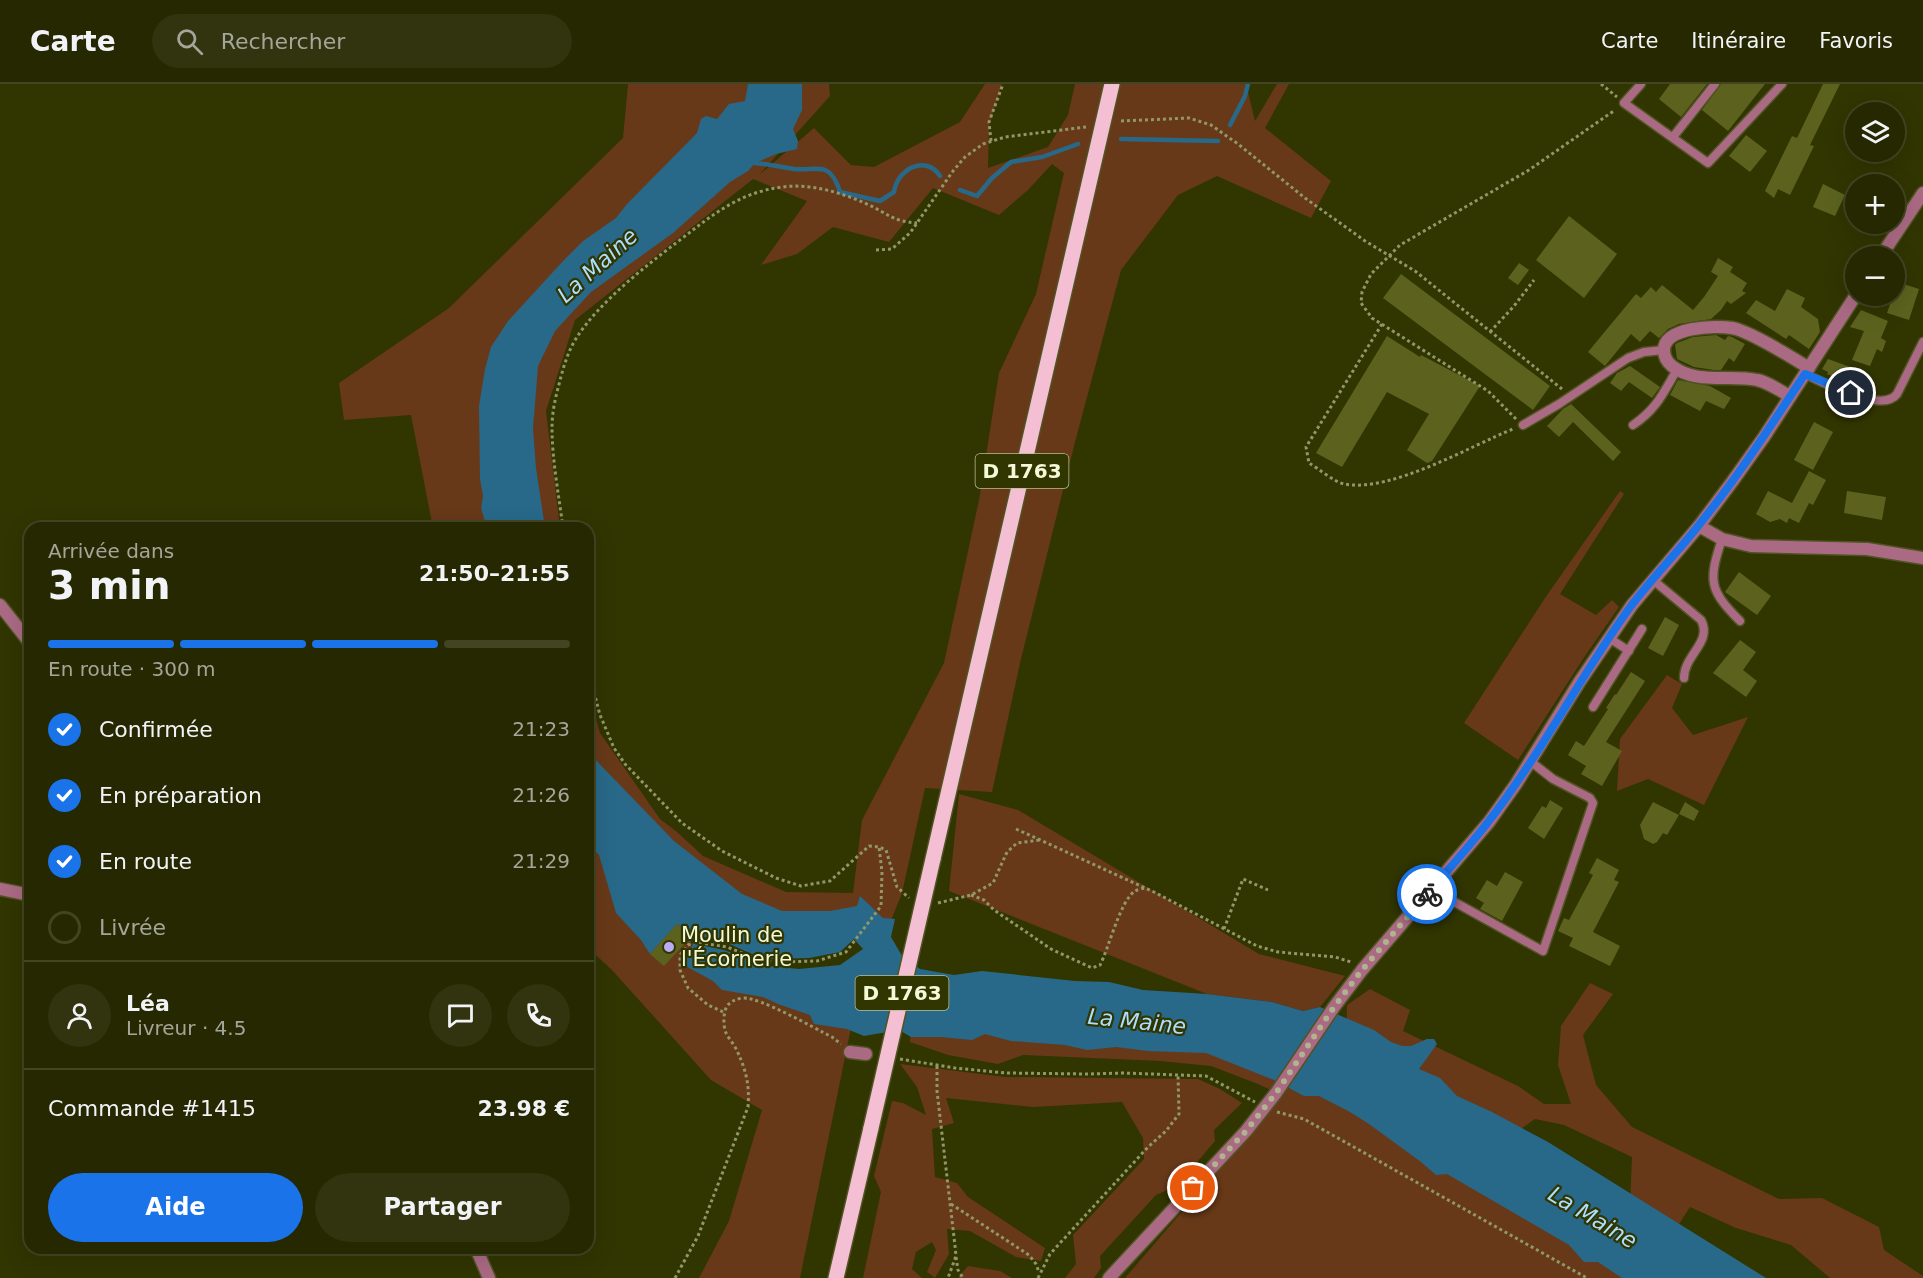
<!DOCTYPE html>
<html lang="fr">
<meta charset="utf-8">
<style>
:root{--surface:#252800;--page:#31340f;--text:#f1f3f6;--muted:#a3a699;--line:#424422;--accent:#1a73e8}
body{margin:0;font-family:"DejaVu Sans",sans-serif;background:var(--page);color:var(--text);height:100vh;display:flex;flex-direction:column;font-size:22px;white-space:nowrap}
*{box-sizing:border-box;margin:0}
p{font-size:20px;color:var(--muted)}
.icon{flex:none;width:33px;height:33px;fill:none;stroke:currentColor;stroke-width:2;stroke-linecap:round;stroke-linejoin:round}
.map{position:relative;flex:1;overflow:hidden}
.details{position:absolute;left:24px;top:438px;width:570px;height:732px;display:flex;flex-direction:column;background:var(--surface);border-radius:18px;box-shadow:0 6px 24px #0002,0 0 0 2px var(--line)}
.details>*{flex:none}
.controls{position:absolute;left:1845px;top:18px;display:grid;gap:12px}
.controls a{display:grid;place-items:center;width:60px;height:60px;border-radius:50%;background:var(--surface);box-shadow:0 6px 24px #0002,0 0 0 2px var(--line);font-size:30px}
.pin{position:absolute;display:grid;place-items:center;width:51px;height:51px;color:#fff;margin:-26px;border:3px solid #fff;border-radius:50%;box-shadow:0 2px 6px #0007}
.courier{position:absolute;display:grid;place-items:center;width:60px;height:60px;margin:-30px;border:4px solid #1a73e8;border-radius:50%;background:#fff;color:#222;box-shadow:0 2px 8px #0007}
.summary em{font-style:normal;font-weight:600}
.summary div{display:flex;flex-direction:column-reverse}
.summary{display:flex;align-items:center;justify-content:space-between;height:102px;padding:0 24px}
h1{font-size:39px;font-weight:600;line-height:45px}
.bar{display:grid;grid-template-columns:repeat(4,1fr);gap:9px 6px;align-content:center;height:72px;padding:0 24px}
.bar i{height:8px;border-radius:4px;background:var(--line)}
.bar .active{background:var(--accent)}
.bar p{grid-column:span 4}
.line{display:flex;align-items:center;gap:15px;padding:0 24px;border-top:2px solid var(--line)}
.line div{flex:1}
.round{display:grid;place-items:center;flex:none;width:63px;height:63px;border-radius:32px;background:var(--page)}
ol{padding:0 24px;list-style:none}
li{display:flex;align-items:center;gap:18px;height:66px}
li p{margin-inline-start:auto}
li .icon{padding:6px;border-radius:50%;background:var(--accent);color:#fff;stroke-width:4}
li:last-child{color:var(--muted)}
li i{width:33px;height:33px;border:3px solid var(--line);border-radius:50%}
.cta{display:flex;gap:12px;margin-top:auto;padding:12px 24px}
.cta a{flex:1;height:69px;border-radius:36px;background:var(--accent);color:#fff;font-size:24px;font-weight:600;line-height:69px;text-align:center}
.cta a+a{background:var(--page);color:var(--text)}
header{display:flex;align-items:center;gap:36px;box-sizing:border-box;height:84px;padding:0 30px;background:var(--surface);border-bottom:2px solid var(--line)}
header strong{font-size:28px}
nav{display:flex;gap:33px;margin-inline-start:auto;font-size:21px}
.search{width:420px;height:54px;background:var(--page);display:flex;align-items:center;gap:15px;box-sizing:border-box;padding:0 21px;border-radius:33px;color:var(--muted);font-size:22px}
.map>svg:first-child{display:block}
</style>
<header>
<strong>Carte</strong>
<div class="search"><svg class="icon" aria-label="search" viewBox="0 0 24 24"><circle cx="10" cy="10" r="6"/><path d="M15 15l6 6"/></svg>Rechercher</div>
<nav><a>Carte</a><a>Itinéraire</a><a>Favoris</a></nav>
</header>
<div class="map">
<svg width="1923" height="1194" viewBox="0 0 1923 1194">
<rect width="100%" height="100%" fill="#313500"/>
<g fill="#673918">
<polygon points="628,0 829,0 830,12 759,91 814,44 851,81 874,83 960,38 985,0 1002,0 989,42 988,84 1048,63 1068,31 1075,0 1246,0 1255,37 1277,0 1289,0 1265,44 1331,97 1311,134 1217,92 1178,111 1121,186 1075,358 1020,579 992,708 925,704 902,809 854,929 800,1194 699,1194 729,1137 762,1026 711,996 612,886 588,864 588,607 600,649 660,735 677,748 703,772 786,808 853,809 862,736 944,579 979,416 999,289 1036,210 1064,89 1052,80 1028,106 999,131 933,104 889,158 833,143 797,170 761,181 807,117 753,95 575,236 546,327 560,444 433,444 411,331 344,336 339,299 449,224 623,54"/>
<polygon points="1620,407 1624,410 1560,510 1596,531 1612,516 1619,523 1583,575 1518,676 1464,639 1545,514"/>
<polygon points="1667,591 1682,600 1672,624 1693,651 1748,633 1704,721 1648,695 1617,707 1620,655"/>
<polygon points="959,710 1018,726 1259,870 1345,892 1320,923 1303,927 1272,918 1207,910 949,807"/>
<polygon points="1590,899 1613,910 1583,951 1596,1001 1632,1043 1779,1115 1822,1114 1879,1143 1884,1166 1923,1192 1923,1194 1830,1194 1791,1161 1736,1144 1690,1123 1672,1151 1630,1122 1632,1073 1564,1041 1535,1035 1515,1049 1346,963 1347,921 1370,905 1410,926 1403,947 1518,1002 1544,1020 1571,1020 1558,981 1561,942"/>
<polygon points="911,943 1192,961 1310,999 1629,1194 1125,1194 1282,1011 1258,1000 1211,982 1160,977 1023,971 998,980 948,971 910,958"/>
<polygon points="900,980 1005,993 1198,995 1220,1005 1242,1019 1214,1046 1215,1057 1177,1102 1156,1111 1100,1172 1101,1184 1094,1194 1065,1194 1076,1180 1073,1151 1144,1075 1143,1054 1122,1018 1033,1023 946,1014 954,1039 932,1045 935,1093 957,1099 968,1113 1045,1164 1041,1177 1016,1173 970,1147 947,1145 949,1170 935,1194 927,1188 936,1166 932,1158 916,1168 912,1185 922,1194 863,1194 881,1108 874,1092 892,1017 903,1019 926,1031 917,1003"/>
<polygon points="968,1182 1000,1187 1012,1194 958,1194"/>
</g>
<g fill="#286989">
<polygon points="748,0 802,0 802,26 793,45 798,57 797,65 776,70 755,79 748,87 730,98 673,149 591,208 555,247 538,282 533,344 536,384 545,444 487,444 481,424 483,412 480,395 479,322 485,285 491,263 508,237 564,176 583,157 616,134 627,120 697,49 701,35 706,32 717,35 729,20 745,17"/>
<polygon points="588,668 674,757 742,810 782,827 830,827 857,822 860,812 883,834 895,835 891,853 901,870 920,885 954,891 982,887 1075,897 1109,898 1143,906 1207,910 1272,918 1303,927 1320,923 1374,946 1391,958 1402,962 1411,962 1427,955 1434,955 1437,960 1419,985 1440,994 1457,1012 1492,1028 1548,1058 1766,1194 1622,1194 1598,1178 1584,1178 1569,1161 1447,1090 1436,1091 1421,1078 1369,1040 1350,1028 1319,1012 1304,1012 1274,996 1206,969 1148,967 1116,963 1087,966 1065,961 1011,957 985,950 972,956 941,953 911,953 899,946 864,952 847,945 814,940 810,931 778,920 763,913 722,906 713,897 682,880 681,877 684,872 689,871 693,860 688,857 691,852 677,840 650,870 641,856 616,829 599,771 588,759"/>
</g>
<polygon fill="#313500" points="695,852 718,855 754,871 773,875 809,874 840,868 854,855 863,865 840,881 799,885 768,882 724,866 690,859"/>
<g fill="none" stroke-linecap="round" stroke-linejoin="round">
<g stroke="#286989" stroke-width="4.5">
<polyline points="1230,41 1245,12 1248,0"/>
<polyline points="1121,55 1218,57"/>
<path d="M 751,74 L 755,79 C 768,80 781,83 794,85 C 818,87 830,76 840,108 L 880,117 L 894,108 C 897,85 926,70 940,92"/>
<polyline points="960,106 977,112 992,94 1011,78 1042,73 1078,60"/>
</g>
</g>
<g fill="#5c621e">
<polygon points="1670,0 1707,0 1681,33 1659,15"/>
<polygon points="1721,0 1765,0 1728,47 1702,26"/>
<polygon points="1823,0 1840,0 1810,61 1814,62 1790,111 1778,105 1774,114 1765,107 1792,52 1797,54"/>
<polygon points="1746,51 1767,67 1750,88 1729,72"/>
<polygon points="1823,100 1845,111 1835,132 1813,123"/>
<polygon points="1569,132 1617,170 1584,214 1536,176"/>
<polygon points="1718,174 1733,183 1730,188 1747,199 1742,207 1746,209 1731,220 1727,217 1721,226 1711,235 1679,240 1668,245 1659,254 1650,247 1640,258 1631,250 1605,282 1588,268 1636,210 1641,214 1651,203 1656,208 1662,201 1693,226 1704,213 1718,192 1711,188"/>
<polygon points="1519,179 1529,186 1518,201 1508,194"/>
<polygon points="1401,190 1550,302 1533,326 1383,214"/>
<polygon points="1897,198 1919,205 1909,236 1887,229 1893,212 1894,212"/>
<polygon points="1787,205 1805,214 1801,223 1818,235 1820,248 1809,265 1789,251 1786,255 1746,229 1756,216 1775,227"/>
<polygon points="1861,226 1888,237 1881,254 1886,257 1882,268 1877,265 1870,282 1852,276 1864,247 1850,243"/>
<polygon points="1716,251 1725,256 1728,252 1732,253 1745,260 1734,278 1729,274 1721,286 1714,286 1694,283 1677,275 1675,261 1677,259 1693,253"/>
<polygon points="1387,252 1420,273 1421,271 1480,302 1432,377 1427,379 1407,366 1429,330 1387,308 1342,383 1316,369"/>
<polygon points="1828,275 1853,284 1846,298 1827,290 1828,288 1822,285"/>
<polygon points="1630,282 1660,303 1652,314 1629,298 1621,307 1610,299 1617,289"/>
<polygon points="1678,296 1710,302 1731,314 1724,325 1706,317 1700,327 1670,311"/>
<polygon points="1571,320 1621,368 1613,377 1573,338 1559,353 1547,342 1563,325"/>
<polygon points="1814,338 1833,348 1813,386 1794,376"/>
<polygon points="1809,387 1826,396 1813,421 1809,419 1799,439 1789,434 1787,439 1780,435 1770,438 1756,430 1768,407 1792,419"/>
<polygon points="1847,407 1886,413 1882,436 1844,429"/>
<polygon points="1739,488 1771,512 1757,531 1725,508"/>
<polygon points="1665,533 1679,541 1663,572 1648,564"/>
<polygon points="1740,556 1756,568 1743,586 1757,597 1746,613 1713,589"/>
<polygon points="1631,588 1645,597 1606,658 1622,667 1602,702 1581,690 1586,682 1568,671 1576,657 1584,662 1608,625 1606,624 1615,610 1616,611"/>
<polygon points="1550,716 1563,724 1544,755 1528,744 1542,722 1546,724"/>
<polygon points="1653,718 1679,731 1667,751 1663,749 1657,758 1653,760 1644,755 1640,741"/>
<polygon points="1685,718 1699,727 1694,737 1679,730"/>
<polygon points="1597,774 1619,786 1614,796 1619,798 1593,848 1620,862 1610,882 1569,862 1573,854 1558,847 1564,834 1569,836 1593,791 1589,789"/>
<polygon points="1505,788 1523,798 1502,837 1480,825 1484,819 1476,814 1487,796 1497,802"/>
<polygon points="677,840 691,853 664,882 650,870"/>
</g>
<g fill="none" stroke-linecap="round" stroke-linejoin="round">
<defs>
<g id="service">
<polyline points="1641,0 1624,19 1708,79 1782,0"/>
<polyline points="1673,53 1715,0"/>
<path d="M 1805,290 C 1824,299 1882,330 1897,310 L 1923,258"/>
<polyline points="1523,341 1559,320 1628,274 1644,268 1664,266"/>
<path d="M 1633,341 C 1657,325 1663,309 1678,284"/>
<path d="M 1722,455 C 1708,497 1709,506 1740,537"/>
<path d="M 1653,496 L 1701,536 C 1713,558 1684,571 1684,594"/>
<polyline points="1609,554 1629,567"/>
<polyline points="1593,623 1642,545"/>
<polyline points="1431,805 1543,867 1593,719 1590,714 1553,695 1530,677"/>
</g>
<g id="minor">
<path d="M 1790,312 C 1780,307 1768,298 1757,296 C 1730,290 1696,301 1672,282 C 1667,278 1664,272 1664,266 C 1664,243 1715,241 1732,244 C 1749,247 1793,274 1809,284"/>
<polyline points="1699,442 1722,455 1751,462 1867,465 1923,474"/>
<polyline points="0,521 30,559"/>
<polyline points="0,805 30,811"/>
<polyline points="850,968 866,970"/>
<polyline points="476,1164 489,1194"/>
</g>
<g id="tertiary">
<polyline points="1881,172 1923,109"/>
<polyline points="1109,1194 1246,1047 1276,1009 1334,923 1362,886 1489,738 1516,700 1580,597 1632,521 1699,442 1732,398 1764,353 1856,211"/>
</g>
<g id="primary">
<polyline points="933,775 1112,0"/>
<polyline points="836,1194 871,1044"/>
</g>
</defs>
<use href="#service" stroke="#505422" stroke-width="11"/>
<use href="#minor" stroke="#505422" stroke-width="15"/>
<use href="#tertiary" stroke="#505422" stroke-width="15"/>
<use href="#primary" stroke="#505422" stroke-width="18"/>
<g stroke="#92976b" stroke-width="3" stroke-dasharray="3 3" stroke-linecap="butt">
<polyline points="1601,0 1617,13"/>
<polyline points="1121,37 1189,34 1211,41 1238,60 1305,114 1365,157 1415,187 1562,305"/>
<polyline points="991,57 989,38 1003,0"/>
<polyline points="876,166 892,165 910,149 953,87 965,73 983,60 1005,53 1086,43"/>
<path d="M 1382,240 L 1306,363 L 1309,379 C 1318,384 1334,398 1344,400 C 1391,409 1470,362 1513,345"/>
<polyline points="1490,248 1514,222 1534,196"/>
<polyline points="1516,335 1488,307 1372,234 1361,219 1362,208 1371,190 1400,161 1529,86 1615,26"/>
<path d="M 563,444 C 559,413 552,375 552,344 C 552,332 554,320 557,308 C 562,289 566,270 577,253 C 599,219 643,184 676,159 C 710,133 738,108 783,103 C 811,99 842,109 867,120 C 889,130 891,137 917,139"/>
<polyline points="588,585 600,631 614,664 625,680 682,739 722,767 776,794 801,802 830,797 869,762 879,763 886,766 897,803 909,814"/>
<polyline points="1016,745 1154,808 1257,862 1278,868 1335,873 1351,878"/>
<path d="M 971,811 L 984,816 L 994,826 L 1051,865 L 1092,884 L 1100,881 C 1109,864 1120,817 1135,807 C 1137,806 1141,805 1144,804"/>
<polyline points="938,819 971,811 993,799 1007,768 1017,759 1040,756"/>
<polyline points="1224,845 1243,795 1268,806"/>
<polyline points="723,928 708,921 688,904 680,886 680,871 688,861 696,858 727,863 760,876 780,878 817,877 846,868 881,822 882,788 879,763"/>
<polyline points="900,975 955,984 1006,989 1088,990 1123,989 1206,992 1255,1018"/>
<polyline points="937,982 937,1007 955,1162 956,1172 948,1194"/>
<polyline points="1277,1028 1304,1035 1587,1194"/>
<polyline points="951,1120 1029,1171 1036,1180 1039,1188"/>
<polyline points="956,1173 958,1186 963,1194"/>
<path d="M 675,1194 L 698,1152 L 748,1023 C 750,999 745,982 734,961 C 731,957 728,953 726,949 C 723,942 723,929 727,922 C 731,917 736,915 743,914 C 760,913 814,944 832,953 L 841,960"/>
<polyline points="1038,1194 1050,1170 1148,1063 1166,1047 1179,1030 1178,990"/>
</g>
<use href="#service" stroke="#aa6a84" stroke-width="8"/>
<use href="#minor" stroke="#aa6a84" stroke-width="12"/>
<use href="#tertiary" stroke="#aa6a84" stroke-width="12"/>
<use href="#primary" stroke="#f4bed3" stroke-width="15"/>
<defs>
<polyline id="primary-bridge" points="871,1044 933,775"/>
</defs>
<use href="#primary-bridge" stroke="#505422" stroke-width="18" stroke-linecap="butt"/>
<use href="#primary-bridge" stroke="#f4bed3" stroke-width="15"/>
</g>
<g fill="none" stroke-linecap="round" stroke-linejoin="round">
<polyline stroke="#b0b48c" stroke-width="6" stroke-dasharray="0 10.8" points="1193,1104 1246,1047 1276,1009 1334,923 1362,886 1427,810"/>
<path stroke="#1a73e8" stroke-width="8" d="M 1427,810 C 1458,775 1489,740 1515,701 C 1556,643 1589,579 1631,522 C 1652,494 1677,469 1698,442 C 1738,393 1771,341 1805,290 L 1851,309"/>
</g>
<circle fill="#bbaaf6" stroke="#313500" stroke-width="2" cx="669" cy="863" r="6"/>
<g text-anchor="middle" stroke-width="4.5" stroke-linejoin="round" paint-order="stroke">
<g fill="#313500" stroke="#babe96" stroke-width="1.5">
<rect x="975.5" y="370" width="93" height="34" rx="4.5"/>
<rect x="855.5" y="892" width="93" height="34" rx="4.5"/>
</g>
<g font-size="20" font-weight="bold" fill="#f4f9d7">
<text x="1022" y="394">D 1763</text>
<text x="902" y="916">D 1763</text>
</g>
<g font-size="21" fill="#f4f9d7" stroke="#313500" text-anchor="start">
<text x="681" y="858">Moulin de<tspan x="681" dy="24">l'Écornerie</tspan></text>
</g>
<g font-size="22" font-style="italic" fill="#acdffd" stroke="#313500">
<text transform="translate(597 181) rotate(-42)" y="8">La Maine</text>
<text transform="translate(1137 937) rotate(6)" y="8">La Maine</text>
<text transform="translate(1593 1133) rotate(31)" y="8">La Maine</text>
</g>
</g>
</svg>
<div class="controls">
<a><svg class="icon" aria-label="layers" viewBox="0 0 24 24"><path d="M12 4l9 5-9 5-9-5zM3 14l9 5 9-5"/></svg></a>
<a>+</a>
<a>−</a>
</div>
<div class="pin" style="left:1193px;top:1104px;background:#ea580c"><svg class="icon" aria-label="bag" viewBox="0 0 24 24"><path d="M5 8h14l-1 12H6zM9 8a3 3 0 0 1 6 0"/></svg></div>
<div class="pin" style="left:1851px;top:309px;background:#1f2937"><svg class="icon" aria-label="home" viewBox="0 0 24 24"><path d="M3 11l9-7 9 7M6 9v11h12V9"/></svg></div>
<div class="courier" style="left:1427px;top:810px"><svg class="icon" aria-label="bike" viewBox="0 0 24 24"><circle cx="6" cy="16" r="4"/><circle cx="18" cy="16" r="4"/><path d="M6 16l4-8h5l3 8M10 8l3 8H6M13 5h3"/></svg></div>
<section class="details">
<div class="summary"><div><h1>3 min</h1><p>Arrivée dans</p></div><em>21:50–21:55</em></div>
<div class="bar"><i class="active"></i><i class="active"></i><i class="active"></i><i></i><p>En route · 300 m</p></div>
<ol>
<li><svg class="icon" aria-label="check" viewBox="0 0 24 24"><path d="M5 12l5 5 9-10"/></svg>Confirmée<p>21:23</p></li>
<li><svg class="icon" aria-label="check" viewBox="0 0 24 24"><path d="M5 12l5 5 9-10"/></svg>En préparation<p>21:26</p></li>
<li><svg class="icon" aria-label="check" viewBox="0 0 24 24"><path d="M5 12l5 5 9-10"/></svg>En route<p>21:29</p></li>
<li><i></i>Livrée</li>
</ol>
<div class="line" style="height:108px"><a class="round"><svg class="icon" aria-label="person" viewBox="0 0 24 24"><circle cx="12" cy="8" r="4"/><path d="M4 21q1-7 8-7t8 7"/></svg></a><div><b>Léa</b><p>Livreur · 4.5</p></div><a class="round"><svg class="icon" aria-label="chat" viewBox="0 0 24 24"><path d="M4 5h16v11H9l-5 4z"/></svg></a><a class="round"><svg class="icon" aria-label="phone" viewBox="0 0 24 24"><path d="M5 4h4l2 5-3 2q2 4 5 5l2-3 5 2v4C11 20 4 13 5 4z"/></svg></a></div>
<div class="line" style="height:78px"><div>Commande #1415</div><b>23.98 €</b></div>
<div class="cta"><a>Aide</a><a>Partager</a></div>
</section>
</div>
